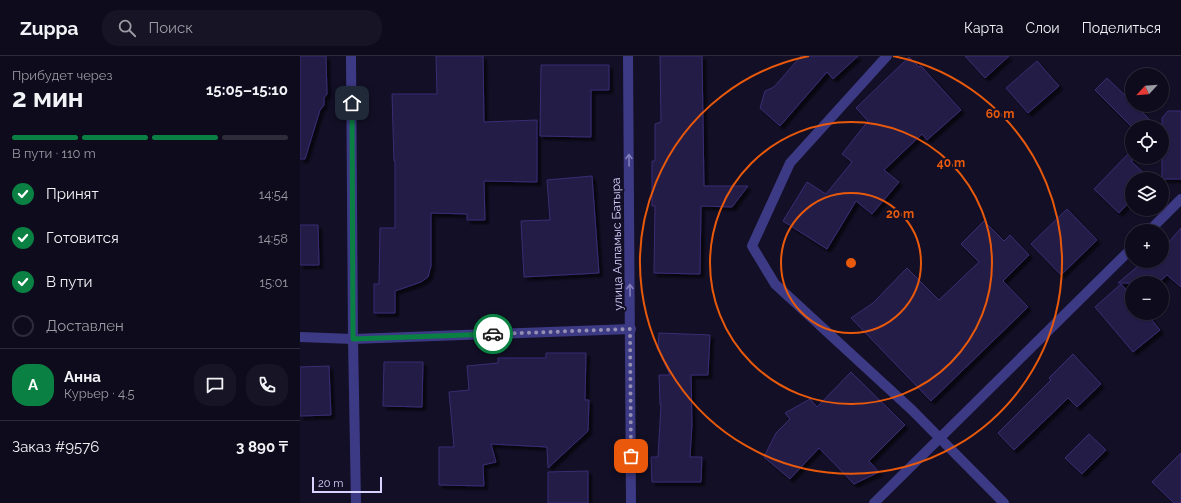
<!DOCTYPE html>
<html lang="ru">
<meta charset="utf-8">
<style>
:root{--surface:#0e0b1c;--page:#171425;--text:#f1f3f6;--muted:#9b9ba3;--line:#2e2b3b;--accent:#0b8043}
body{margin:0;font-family:Raleway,sans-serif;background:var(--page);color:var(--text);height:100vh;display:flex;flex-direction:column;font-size:15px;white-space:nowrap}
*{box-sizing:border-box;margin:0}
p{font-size:13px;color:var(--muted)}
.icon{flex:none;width:22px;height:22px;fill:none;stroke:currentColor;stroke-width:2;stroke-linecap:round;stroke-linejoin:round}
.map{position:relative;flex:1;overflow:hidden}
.details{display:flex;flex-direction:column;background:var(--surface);width:300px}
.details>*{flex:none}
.needle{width:26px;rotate:244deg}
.fabs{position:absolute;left:825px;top:12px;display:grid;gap:8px}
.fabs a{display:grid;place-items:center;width:44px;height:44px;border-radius:50%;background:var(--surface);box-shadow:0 1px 3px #0004,0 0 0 1px var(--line);font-size:20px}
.scale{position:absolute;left:12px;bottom:10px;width:70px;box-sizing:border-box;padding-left:4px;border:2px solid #d9d4ff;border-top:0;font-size:11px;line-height:14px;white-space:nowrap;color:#d9d4ff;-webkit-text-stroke:3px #130f26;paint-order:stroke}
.pin{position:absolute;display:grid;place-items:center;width:34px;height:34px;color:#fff;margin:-17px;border-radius:8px;box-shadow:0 2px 6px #0006}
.courier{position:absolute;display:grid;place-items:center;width:40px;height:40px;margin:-20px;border:3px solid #0b8043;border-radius:50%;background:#fff;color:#222;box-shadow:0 1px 5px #0007}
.summary em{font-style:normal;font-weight:700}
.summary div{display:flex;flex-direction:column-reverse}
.summary{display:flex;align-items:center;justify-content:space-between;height:68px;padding:0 12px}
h1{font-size:26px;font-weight:700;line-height:30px}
.bar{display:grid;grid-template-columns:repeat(4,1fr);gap:6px 4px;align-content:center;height:48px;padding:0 12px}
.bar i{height:5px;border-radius:3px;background:var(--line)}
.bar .active{background:var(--accent)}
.bar p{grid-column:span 4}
.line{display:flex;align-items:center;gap:10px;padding:0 12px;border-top:1px solid var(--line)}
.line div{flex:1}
.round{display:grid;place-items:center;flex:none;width:42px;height:42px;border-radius:16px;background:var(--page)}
ol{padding:0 12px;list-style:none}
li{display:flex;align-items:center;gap:12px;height:44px}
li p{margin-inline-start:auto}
li .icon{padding:4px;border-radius:50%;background:var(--accent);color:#fff;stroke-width:4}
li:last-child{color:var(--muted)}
li i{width:22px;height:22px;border:2px solid var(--line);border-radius:50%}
header{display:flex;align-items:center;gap:24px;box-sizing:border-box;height:56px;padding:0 20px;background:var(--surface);border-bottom:1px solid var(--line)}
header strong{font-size:19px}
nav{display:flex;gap:22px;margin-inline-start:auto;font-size:14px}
.search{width:280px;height:36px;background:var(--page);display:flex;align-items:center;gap:10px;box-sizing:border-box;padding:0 14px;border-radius:16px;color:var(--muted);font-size:15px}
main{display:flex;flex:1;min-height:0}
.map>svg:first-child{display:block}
</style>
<header>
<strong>Zuppa</strong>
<div class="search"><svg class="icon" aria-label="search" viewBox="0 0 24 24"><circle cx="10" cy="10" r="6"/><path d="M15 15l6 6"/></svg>Поиск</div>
<nav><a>Карта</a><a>Слои</a><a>Поделиться</a></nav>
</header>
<main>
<section class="details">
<div class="summary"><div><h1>2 мин</h1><p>Прибудет через</p></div><em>15:05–15:10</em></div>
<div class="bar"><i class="active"></i><i class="active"></i><i class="active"></i><i></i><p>В пути · 110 m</p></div>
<ol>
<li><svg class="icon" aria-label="check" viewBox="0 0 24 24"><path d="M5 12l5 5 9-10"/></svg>Принят<p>14:54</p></li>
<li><svg class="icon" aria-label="check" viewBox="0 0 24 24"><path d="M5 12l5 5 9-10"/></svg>Готовится<p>14:58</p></li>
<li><svg class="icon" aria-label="check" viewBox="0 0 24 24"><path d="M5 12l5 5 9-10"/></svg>В пути<p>15:01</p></li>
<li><i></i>Доставлен</li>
</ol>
<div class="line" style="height:72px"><b class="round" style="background:var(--accent);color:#fff">А</b><div><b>Анна</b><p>Курьер · 4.5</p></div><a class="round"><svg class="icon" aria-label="chat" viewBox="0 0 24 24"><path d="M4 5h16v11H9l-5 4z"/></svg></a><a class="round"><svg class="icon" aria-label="phone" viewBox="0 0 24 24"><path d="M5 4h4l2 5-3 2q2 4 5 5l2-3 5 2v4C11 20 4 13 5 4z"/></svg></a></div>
<div class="line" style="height:52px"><div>Заказ #9576</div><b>3 890 ₸</b></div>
</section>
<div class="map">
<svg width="881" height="447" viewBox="0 0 881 447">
<defs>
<filter id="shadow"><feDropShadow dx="3.5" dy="3.5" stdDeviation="1" flood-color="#0009"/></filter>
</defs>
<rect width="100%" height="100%" fill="#130f26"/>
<g fill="#241b47" stroke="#3b2d73" filter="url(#shadow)">
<polygon points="0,0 26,0 27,38 24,42 24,49 20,54 5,103 0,103"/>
<polygon points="136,0 183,0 184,66 237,64 237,126 184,125 185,164 167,164 167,158 131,157 131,210 128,221 121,226 95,235 95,257 74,257 74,228 79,228 80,172 95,172 95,105 94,105 92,38 137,38"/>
<polygon points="360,0 402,0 404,130 448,130 432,151 401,150 400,218 354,217 355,150 352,150 352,105 355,105 355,68 361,66"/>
<polygon points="501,0 558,0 533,23 527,16 480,70 460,52 465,35 474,31"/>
<polygon points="665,0 709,0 685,22"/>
<polygon points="609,1 619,11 621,10 661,54 627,84 622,78 584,114 599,126 572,158 556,145 527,193 483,165 507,126 526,138 552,106 542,98 568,65 556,52"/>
<polygon points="737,5 759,30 728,57 706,32"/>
<polygon points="241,9 309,9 309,34 291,34 291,81 240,80"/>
<polygon points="807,22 832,46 832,49 835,49 857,71 832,71 795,34"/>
<polygon points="868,55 881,55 881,123 862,123 862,62"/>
<polygon points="832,94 832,106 850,123 832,123 832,143 819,157 794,133"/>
<polygon points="292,120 299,217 224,221 221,165 250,164 247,124"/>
<polygon points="767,153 797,184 761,219 731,188"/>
<polygon points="684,165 704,185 710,179 729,199 703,225 728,251 631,345 551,262 573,247 607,212 639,244 679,206 661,188"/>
<polygon points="0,169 18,169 19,209 0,209"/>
<polygon points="881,172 881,231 867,219 858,227 818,227 844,205 862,205 862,194"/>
<polygon points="821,228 832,241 832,257 846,257 860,274 833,296 795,251"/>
<polygon points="359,277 410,279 408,319 391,319 392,368 390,401 402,401 401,426 352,426 351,401 358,401 361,349 360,349 359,319 370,319 358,293"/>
<polygon points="246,297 286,297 285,344 289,344 288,375 248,412 247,391 191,388 196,406 183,409 184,430 139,429 139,391 154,391 149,336 169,334 167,310 198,307 198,302 246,302"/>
<polygon points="773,298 801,328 777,351 768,342 714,394 698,377 751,324 749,322"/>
<polygon points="84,306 123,306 122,351 83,350"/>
<polygon points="29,310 31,359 0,360 0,311"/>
<polygon points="551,316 605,369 569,405 579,416 554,428 519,392 490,423 464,401 476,377 490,363 485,357 510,343 517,351"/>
<polygon points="789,378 806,394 782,418 765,402"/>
<polygon points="881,397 881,447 874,447 852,426"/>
<polygon points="288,415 288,447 248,447 248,416"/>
</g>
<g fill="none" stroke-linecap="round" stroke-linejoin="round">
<g stroke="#3d3a85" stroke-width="10">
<polyline points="51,0 53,283 56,447"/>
<polyline points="587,0 490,107 452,190 475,228 612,354 704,447"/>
<polyline points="849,175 881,143"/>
<polyline points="0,281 53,283 331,273"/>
<polyline points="574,447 832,192"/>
</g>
<polyline stroke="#3d3a85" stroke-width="10" points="328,0 331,447"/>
</g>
<defs><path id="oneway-shaft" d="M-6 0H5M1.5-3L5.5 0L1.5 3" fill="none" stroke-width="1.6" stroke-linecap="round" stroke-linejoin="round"/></defs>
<g stroke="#837fbc">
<use href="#oneway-shaft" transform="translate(329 104) rotate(-91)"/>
<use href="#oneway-shaft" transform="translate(330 234) rotate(-91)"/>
</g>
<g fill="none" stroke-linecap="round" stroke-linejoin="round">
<polyline stroke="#948fb3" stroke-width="4" stroke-dasharray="0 7.2" points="193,278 330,273 331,400"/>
<polyline stroke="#0b8043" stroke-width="5" points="52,47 53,283 193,278"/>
</g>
<g fill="none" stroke="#e8590c" stroke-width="2">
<circle cx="551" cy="207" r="70"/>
<circle cx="551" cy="207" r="141"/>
<path d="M593 0A211 211 0 1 1 509 0"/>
</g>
<g text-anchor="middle" stroke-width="4" stroke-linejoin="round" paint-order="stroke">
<g font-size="12" fill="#d9d4ff" stroke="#130f26">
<text transform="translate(317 188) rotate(-91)" y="4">улица Алпамыс Батыра</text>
</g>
</g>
<circle cx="551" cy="207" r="6" fill="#e8590c" stroke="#130f26" stroke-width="2"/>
<g font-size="12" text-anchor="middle" font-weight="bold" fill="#e8590c" stroke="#130f26" stroke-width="4" stroke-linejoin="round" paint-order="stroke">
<text x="700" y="62">60 m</text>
<text x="651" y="111">40 m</text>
<text x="600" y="162">20 m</text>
</g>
</svg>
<div class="fabs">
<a><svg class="needle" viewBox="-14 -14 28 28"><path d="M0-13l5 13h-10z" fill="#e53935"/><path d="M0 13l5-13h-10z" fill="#9b9ba3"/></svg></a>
<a><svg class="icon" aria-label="locate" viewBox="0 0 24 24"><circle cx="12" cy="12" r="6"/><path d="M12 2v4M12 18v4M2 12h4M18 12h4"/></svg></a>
<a><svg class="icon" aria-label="layers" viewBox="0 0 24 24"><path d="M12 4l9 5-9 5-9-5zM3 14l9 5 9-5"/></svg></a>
<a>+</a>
<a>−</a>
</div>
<div class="scale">20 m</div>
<div class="pin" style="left:331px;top:400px;background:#ea580c"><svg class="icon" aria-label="bag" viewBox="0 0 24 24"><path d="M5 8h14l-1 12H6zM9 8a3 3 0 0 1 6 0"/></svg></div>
<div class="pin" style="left:52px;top:47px;background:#1f2937"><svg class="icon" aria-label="home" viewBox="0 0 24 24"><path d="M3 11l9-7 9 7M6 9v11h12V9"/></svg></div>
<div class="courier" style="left:193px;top:278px"><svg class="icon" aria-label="car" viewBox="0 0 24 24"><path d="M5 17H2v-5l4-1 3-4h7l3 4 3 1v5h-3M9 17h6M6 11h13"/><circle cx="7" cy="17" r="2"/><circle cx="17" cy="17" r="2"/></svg></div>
</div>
</main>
